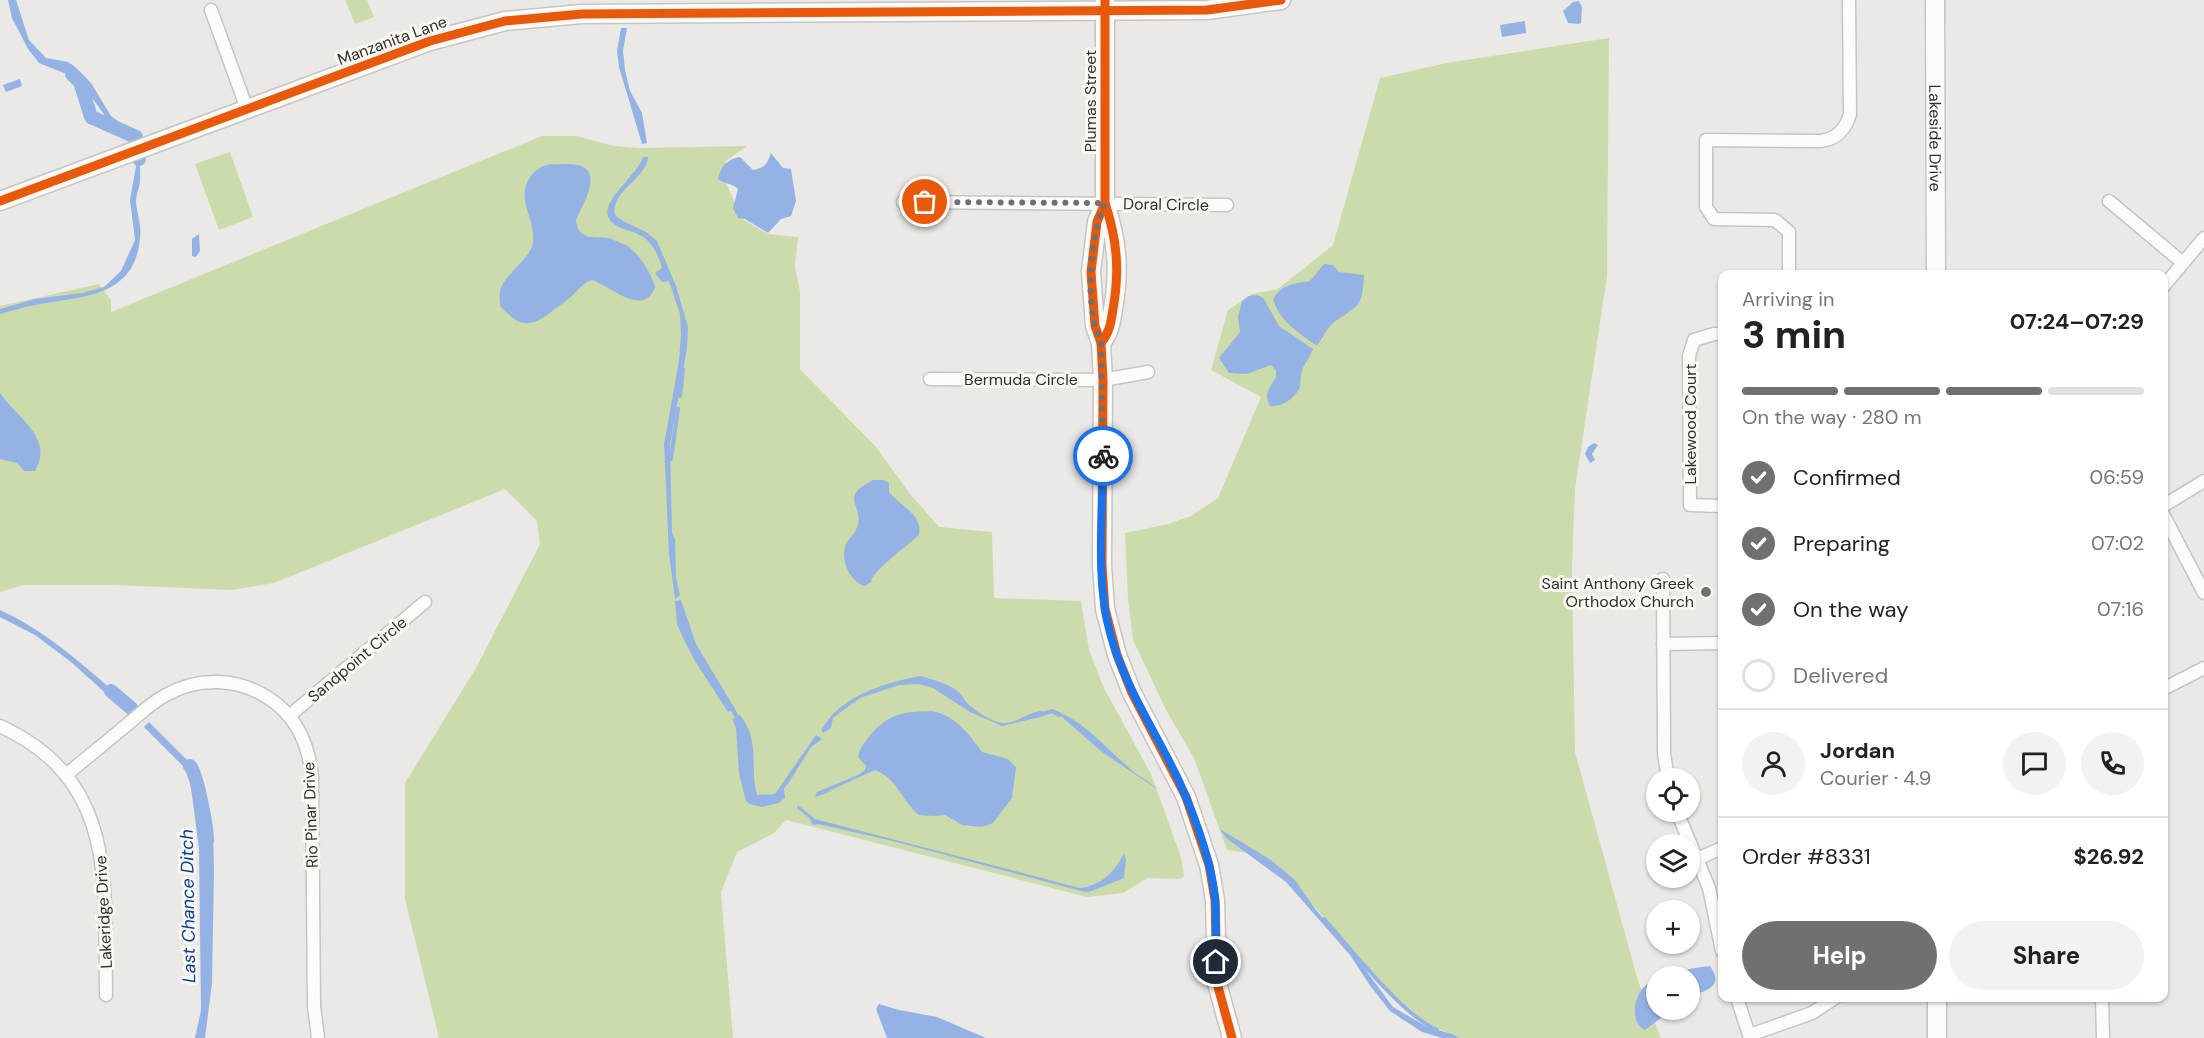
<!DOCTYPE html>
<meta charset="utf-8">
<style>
:root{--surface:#fff;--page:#f2f2f2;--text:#222;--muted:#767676;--line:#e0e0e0;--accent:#71706e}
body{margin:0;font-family:"DM Sans",sans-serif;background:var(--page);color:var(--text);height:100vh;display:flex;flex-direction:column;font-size:22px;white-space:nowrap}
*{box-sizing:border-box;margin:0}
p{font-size:20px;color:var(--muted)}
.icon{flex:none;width:33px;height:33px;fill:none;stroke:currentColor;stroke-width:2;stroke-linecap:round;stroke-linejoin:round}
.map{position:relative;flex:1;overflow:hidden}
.drawer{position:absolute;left:1718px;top:270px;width:450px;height:732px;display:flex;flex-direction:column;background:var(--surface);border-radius:12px;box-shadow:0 2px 4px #0004}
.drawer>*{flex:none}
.fabs{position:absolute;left:1646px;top:768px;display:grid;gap:12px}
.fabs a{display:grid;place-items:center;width:54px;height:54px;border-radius:50%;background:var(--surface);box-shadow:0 2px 4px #0004;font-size:30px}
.pin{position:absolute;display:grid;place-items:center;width:51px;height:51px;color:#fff;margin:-26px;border:3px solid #fff;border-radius:50%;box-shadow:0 2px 6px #0007}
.courier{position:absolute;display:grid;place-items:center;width:60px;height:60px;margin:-30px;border:4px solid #1a73e8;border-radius:50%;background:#fff;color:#222;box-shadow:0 2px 8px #0007}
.overview em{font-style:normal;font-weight:700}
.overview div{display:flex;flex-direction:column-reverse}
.overview{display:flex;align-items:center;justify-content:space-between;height:102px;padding:0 24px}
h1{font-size:39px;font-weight:700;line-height:45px}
.bar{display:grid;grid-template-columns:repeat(4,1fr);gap:9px 6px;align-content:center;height:72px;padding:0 24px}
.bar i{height:8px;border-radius:4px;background:var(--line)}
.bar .current{background:var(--accent)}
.bar p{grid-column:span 4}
.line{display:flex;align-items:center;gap:15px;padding:0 24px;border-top:2px solid var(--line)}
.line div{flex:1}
.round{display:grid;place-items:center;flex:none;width:63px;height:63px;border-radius:32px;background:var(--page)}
ol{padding:0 24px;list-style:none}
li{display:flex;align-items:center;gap:18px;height:66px}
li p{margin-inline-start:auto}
li .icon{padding:6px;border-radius:50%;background:var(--accent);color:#fff;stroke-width:4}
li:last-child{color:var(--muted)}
li i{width:33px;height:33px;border:3px solid var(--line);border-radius:50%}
.action{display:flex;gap:12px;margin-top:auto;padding:12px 24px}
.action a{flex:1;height:69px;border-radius:36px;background:var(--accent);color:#fff;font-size:24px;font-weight:700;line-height:69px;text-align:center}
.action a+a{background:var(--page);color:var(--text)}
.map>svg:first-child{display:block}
</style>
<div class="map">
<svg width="2204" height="1038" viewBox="0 0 2204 1038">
<rect width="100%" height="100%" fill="#ebe9e6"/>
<g fill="#ccdbac">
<polygon points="345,0 367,0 374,17 355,24"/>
<polygon points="1609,38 1607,276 1575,489 1572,567 1575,752 1638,981 1661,1038 1456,1038 1453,1035 1427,1024 1381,983 1285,873 1256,854 1227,850 1194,758 1166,710 1133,640 1128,598 1125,533 1168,524 1191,516 1218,498 1261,397 1211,370 1228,310 1252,294 1278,289 1333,245 1380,78 1447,63"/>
<polygon points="542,136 576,136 614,146 639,148 747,146 726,161 724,178 742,219 768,234 798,237 795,266 800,292 800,369 876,447 910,494 939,527 992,532 994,598 1081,601 1089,650 1104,688 1151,774 1181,857 1184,877 1180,879 1147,878 1123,893 1087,897 786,820 774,833 737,852 721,892 733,1038 439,1038 405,899 405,783 476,668 540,544 537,521 505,489 274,583 232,590 114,585 23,585 0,592 0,306 99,284 111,300 111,312"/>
<polygon points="230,152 253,217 219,230 195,164"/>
</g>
<g fill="#94b3e4">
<path d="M 8,0 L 16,0 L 29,40 L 46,58 L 68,62 L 74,66 L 91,83 L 111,116 L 135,134 C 138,150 141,164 140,180 C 140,187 136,194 136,202 C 137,214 142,226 140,238 C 135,299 80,296 35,305 C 23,307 12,311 0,314 L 0,309 L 35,299 L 82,293 L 104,287 L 121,271 L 135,240 L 130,200 L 136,166 L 128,137 L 113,127 L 88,92 L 69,75 L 39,63 L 28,49 L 12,18 Z"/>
<polygon points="1579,1 1582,7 1581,23 1579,24 1568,23 1563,11 1573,2"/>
<polygon points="1525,21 1526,33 1502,37 1500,25"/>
<polygon points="621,28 627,28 623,51 625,70 630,91 642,113 647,143 642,144 619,67 617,51"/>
<polygon points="20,79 22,86 6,92 3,85"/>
<path d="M 771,153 L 783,168 L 791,169 L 796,201 L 791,216 L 781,219 L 768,233 L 745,219 L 738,218 L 733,208 L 738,189 C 732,183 724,184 718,179 C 721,166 727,159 740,157 L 753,170 C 765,168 767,164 771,153 Z"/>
<path d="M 643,157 L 648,157 C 646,180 610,191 615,215 L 623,221 L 646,232 L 657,241 L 676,286 L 688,327 L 687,348 L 670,445 L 672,533 L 675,539 L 676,578 L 680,595 L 675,599 L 669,554 L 664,444 L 679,361 L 681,334 L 680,314 L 669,281 L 662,282 L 655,273 L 662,268 C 659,256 653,244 643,237 C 633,229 612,230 608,216 C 602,200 638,174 643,157 Z"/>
<path d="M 552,164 C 560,165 569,163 577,165 C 605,170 582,206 576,220 C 578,241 594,236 608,238 C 613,239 621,243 626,245 C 639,254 651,272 655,287 C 644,319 609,285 592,280 C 583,283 580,288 574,294 C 567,301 558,306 551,312 C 528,330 518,325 500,306 C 500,302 499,296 500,292 C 503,274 530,261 533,242 C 536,219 516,201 529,179 C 534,170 542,165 552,164 Z"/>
<polygon points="199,234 200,251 196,257 192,256 192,239"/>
<path d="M 1324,264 L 1333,265 L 1339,272 L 1364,275 C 1362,309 1359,304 1333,323 C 1327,328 1322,339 1317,346 C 1299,333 1279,321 1273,299 C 1282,284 1293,284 1310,281 Z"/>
<path d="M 1258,295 L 1264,299 L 1279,326 L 1313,349 C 1310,357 1304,364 1302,371 C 1300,376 1301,381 1300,386 C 1297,397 1281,408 1270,406 C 1263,393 1270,388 1276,377 L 1276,371 L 1271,365 L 1247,374 L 1229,373 L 1219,358 L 1240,332 L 1238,317 L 1242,301 L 1249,296 Z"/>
<path d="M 0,393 C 16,417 55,438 35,471 L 24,471 L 17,463 L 0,459 Z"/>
<polygon points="1594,443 1598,445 1592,454 1595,460 1590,463 1585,454 1588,447"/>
<path d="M 873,480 L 883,480 L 889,483 L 889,492 C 900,506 923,514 919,535 C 908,545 873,570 871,582 L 865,586 C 850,582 841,561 845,547 C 847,539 855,535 857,527 C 865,505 837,498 873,480 Z"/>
<polygon points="681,600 696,644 735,709 728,712 695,661 684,640 677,624 675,601"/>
<path d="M 0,610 C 50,633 85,667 126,702 L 120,706 L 71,662 L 35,635 L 0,617 Z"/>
<path d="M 920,676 C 932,679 949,684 959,692 C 962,695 964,700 967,703 C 975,711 993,723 1004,723 C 1017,723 1032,710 1043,711 L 1044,716 L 1002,726 L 970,712 L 933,688 L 919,684 L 899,685 L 860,698 L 833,718 L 831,728 L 823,733 L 821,730 C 826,723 829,718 835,712 C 858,691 890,682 920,676 Z"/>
<path d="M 932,711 C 955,715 969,734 982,752 L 1008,759 L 1016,767 L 1012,798 L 993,823 L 982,827 L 962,825 L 945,815 L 934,816 L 919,815 C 902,801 897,778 875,770 L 831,790 L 827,793 L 815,797 L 817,792 L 858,775 L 865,770 L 866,766 L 858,757 C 861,745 865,742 872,733 C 891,712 906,712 932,711 Z"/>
<path d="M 1057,711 C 1089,725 1108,751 1134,772 C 1142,778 1150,782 1157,789 L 1102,752 L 1062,717 L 1055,714 Z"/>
<path d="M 740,715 C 761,743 749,763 757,795 L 775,794 L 816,735 L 822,739 L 811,747 L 788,784 L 784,788 L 785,798 L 779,803 L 762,807 L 750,804 L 746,801 L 739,774 L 736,728 L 732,719 Z"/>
<polygon points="149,722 195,768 204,821 213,831 214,871 212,983 205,1038 195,1038 201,1010 199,849 189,772 144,727"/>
<path d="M 798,805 L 815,819 L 1080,888 C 1101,886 1116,871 1124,853 L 1126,860 L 1124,878 L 1089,892 L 1081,891 L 893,841 L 818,824 L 813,825 L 809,818 L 797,808 Z"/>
<polygon points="1220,829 1271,860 1295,880 1316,910 1353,953 1393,1007 1427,1027 1452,1034 1459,1038 1442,1038 1422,1032 1390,1011 1371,987 1350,955 1286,882 1226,838"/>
<path d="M 1710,966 C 1725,987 1705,992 1689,995 L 1689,976 L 1660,976 C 1667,972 1700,967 1710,966 Z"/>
<path d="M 1656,979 L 1656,1010 L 1666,1010 L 1662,1017 L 1645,1030 C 1630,1023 1633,998 1644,987 C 1647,984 1652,981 1656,979 Z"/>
<polygon points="879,1004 899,1010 937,1017 986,1038 887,1038 876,1009"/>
</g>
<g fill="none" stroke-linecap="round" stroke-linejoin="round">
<g stroke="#94b3e4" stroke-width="4">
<polyline points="680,396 683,369"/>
<polyline points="671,459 678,409"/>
<polyline points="731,706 739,721"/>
<polyline points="1042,714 1053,711 1059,715"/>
<path d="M 1324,919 C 1351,949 1402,1015 1437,1030"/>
</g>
<g stroke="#94b3e4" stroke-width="14">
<polyline points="72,74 80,82 91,117 136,137 139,159"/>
<polyline points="111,691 131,708"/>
<path d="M 190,766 C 197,773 207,828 207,840"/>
</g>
<defs>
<g id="street">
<polyline points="211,10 247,109"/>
<polyline points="2109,201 2183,263"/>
<polyline points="903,202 1227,205"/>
<path d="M 1789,274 L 1789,232 L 1775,220 L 1714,219 L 1706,207 L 1706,140 L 1821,141 C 1837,139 1846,128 1850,114 L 1849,0"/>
<polyline points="2163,287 2204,238"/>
<polyline points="1722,334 1714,334 1694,340 1689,356 1690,505 1722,506"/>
<polyline points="930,379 1103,380 1148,372"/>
<polyline points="2163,506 2204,481"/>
<polyline points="2163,514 2204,593"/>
<polyline points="1663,579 1664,754 1668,778"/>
<polyline points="1663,644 1722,643"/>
<polyline points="2163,689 2204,668"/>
<polyline points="289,716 425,602"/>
<path d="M 0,726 C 119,781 104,885 106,995"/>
<path d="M 66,775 C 85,759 104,744 123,728 C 137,717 150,703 166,695 C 199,676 239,678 270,699 C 297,717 309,746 312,777 L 314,1006 L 318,1038"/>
<polyline points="1677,812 1709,888 1722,951"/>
<polyline points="1697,859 1722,848"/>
<polyline points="1737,998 1750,1038"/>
<polyline points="2102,998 2103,1038"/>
<polyline points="1750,1035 1812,1013 1835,998"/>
</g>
<g id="secondary">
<path id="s1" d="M 1935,0 L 1936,274"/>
<polyline points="0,201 430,41 505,21 582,14 1207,10 1281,0"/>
<polyline points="1105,203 1097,222 1091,272 1095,326 1101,343 1103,380 1102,565 1105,609 1117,655 1132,693 1186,797 1209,865 1215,900 1217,983 1232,1038"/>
<path d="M 1101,343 C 1110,332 1111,322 1113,309 C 1120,270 1117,240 1105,203 L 1105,2"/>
<polyline points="1937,998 1937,1038"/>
</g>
</defs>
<use href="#street" stroke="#c6c5c3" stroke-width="15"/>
<use href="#secondary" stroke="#c6c5c3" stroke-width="21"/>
<use href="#street" stroke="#fcfcfb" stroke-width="12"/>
<use href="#secondary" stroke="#fcfcfb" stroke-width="18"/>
<defs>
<g id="cycleway">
<polyline points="0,201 430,41 505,21 582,14 1207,10 1281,0"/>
<polyline points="1105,203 1097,222 1091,272 1095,326 1101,343 1103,380 1102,565 1105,609 1117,655 1132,693 1186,797 1209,865 1215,900 1217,983 1232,1038"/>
<path d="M 1101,343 C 1110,332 1111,322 1113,309 C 1120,270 1117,240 1105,203 L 1105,0"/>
</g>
</defs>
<use href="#cycleway" stroke="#f9f8f2" stroke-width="13"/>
<use href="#cycleway" stroke="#e8590c" stroke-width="9"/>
</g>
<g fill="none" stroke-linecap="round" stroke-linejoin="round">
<path stroke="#71706e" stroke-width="6" stroke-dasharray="0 10.8" d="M 925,202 L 1105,203 C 1089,241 1084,305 1101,343 L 1103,456"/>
<path stroke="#1a73e8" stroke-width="8" d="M 1103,456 C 1103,513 1095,578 1110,633 C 1124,686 1156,732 1179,781 C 1195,817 1211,859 1215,898 C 1217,919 1215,941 1216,962"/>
</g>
<circle fill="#71706e" stroke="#f9f8f2" stroke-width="2" cx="1706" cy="592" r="6"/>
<g text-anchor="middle" stroke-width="6" stroke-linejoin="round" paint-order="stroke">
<g font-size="16" fill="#302f2d" stroke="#f9f8f2">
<text transform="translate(392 40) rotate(-20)" y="6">Manzanita Lane</text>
<text transform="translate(1090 101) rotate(-90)" y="6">Plumas Street</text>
<text dy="6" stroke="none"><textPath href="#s1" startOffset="138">Lakeside Drive</textPath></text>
<text transform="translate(1166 204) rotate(1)" y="6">Doral Circle</text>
<text x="1021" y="385">Bermuda Circle</text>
<text transform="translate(1690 424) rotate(-90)" y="6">Lakewood Court</text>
<text transform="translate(357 659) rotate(-40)" y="6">Sandpoint Circle</text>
<text transform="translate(310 815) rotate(-92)" y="6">Rio Pinar Drive</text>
<text transform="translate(103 912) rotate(-93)" y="6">Lakeridge Drive</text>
</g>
<g font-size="16" fill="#302f2d" stroke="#f9f8f2" text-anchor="end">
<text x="1694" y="589">Saint Anthony Greek<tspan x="1694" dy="18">Orthodox Church</tspan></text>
</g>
<g font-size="18" font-style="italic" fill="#073f92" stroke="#f9f8f2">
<text transform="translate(188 906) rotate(-91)" y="6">Last Chance Ditch</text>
</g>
</g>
</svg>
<div class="fabs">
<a><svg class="icon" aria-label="locate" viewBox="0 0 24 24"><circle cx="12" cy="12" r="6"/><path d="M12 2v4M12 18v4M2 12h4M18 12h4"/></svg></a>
<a><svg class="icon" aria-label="layers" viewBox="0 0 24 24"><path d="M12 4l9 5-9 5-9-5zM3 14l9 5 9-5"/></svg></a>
<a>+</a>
<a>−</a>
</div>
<div class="pin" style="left:925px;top:202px;background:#ea580c"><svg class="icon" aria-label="bag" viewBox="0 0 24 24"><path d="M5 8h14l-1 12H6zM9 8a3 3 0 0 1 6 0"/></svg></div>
<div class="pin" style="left:1216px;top:962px;background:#1f2937"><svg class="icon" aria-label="home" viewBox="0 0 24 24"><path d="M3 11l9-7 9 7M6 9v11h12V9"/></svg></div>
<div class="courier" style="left:1103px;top:456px"><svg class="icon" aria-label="bike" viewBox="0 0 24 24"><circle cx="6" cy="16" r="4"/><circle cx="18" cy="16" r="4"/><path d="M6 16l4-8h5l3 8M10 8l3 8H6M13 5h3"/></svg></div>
<section class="drawer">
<div class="overview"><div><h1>3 min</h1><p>Arriving in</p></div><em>07:24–07:29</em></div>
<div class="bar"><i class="current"></i><i class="current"></i><i class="current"></i><i></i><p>On the way · 280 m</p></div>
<ol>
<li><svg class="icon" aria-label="check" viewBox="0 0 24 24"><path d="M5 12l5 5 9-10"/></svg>Confirmed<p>06:59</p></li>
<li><svg class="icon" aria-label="check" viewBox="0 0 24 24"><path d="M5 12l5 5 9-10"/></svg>Preparing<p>07:02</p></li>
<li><svg class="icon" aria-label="check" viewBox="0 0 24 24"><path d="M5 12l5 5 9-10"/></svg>On the way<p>07:16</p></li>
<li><i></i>Delivered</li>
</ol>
<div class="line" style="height:108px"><a class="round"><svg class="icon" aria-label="person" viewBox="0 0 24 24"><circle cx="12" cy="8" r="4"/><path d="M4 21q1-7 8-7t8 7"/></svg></a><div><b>Jordan</b><p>Courier · 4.9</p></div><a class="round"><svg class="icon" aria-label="chat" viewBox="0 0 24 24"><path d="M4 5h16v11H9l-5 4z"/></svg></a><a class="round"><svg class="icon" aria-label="phone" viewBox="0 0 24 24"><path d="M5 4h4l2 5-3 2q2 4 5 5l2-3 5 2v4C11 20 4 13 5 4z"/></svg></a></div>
<div class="line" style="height:78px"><div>Order #8331</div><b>$26.92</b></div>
<div class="action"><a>Help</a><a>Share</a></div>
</section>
</div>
